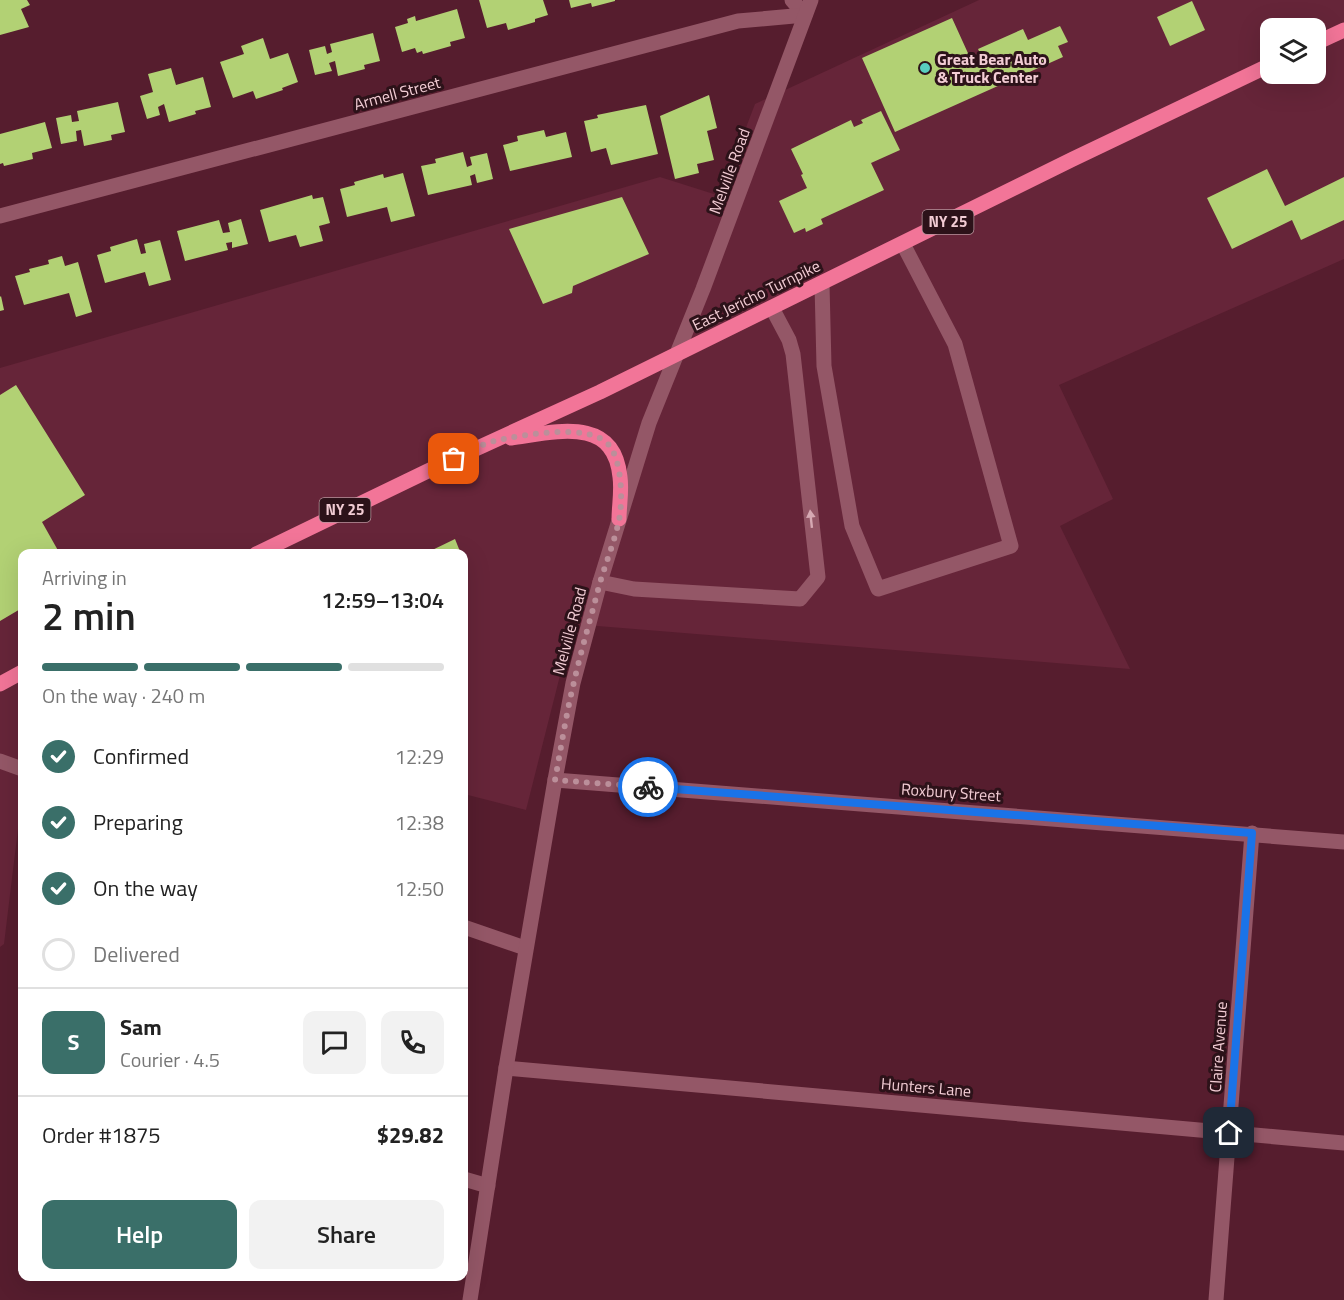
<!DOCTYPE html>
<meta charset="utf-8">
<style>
:root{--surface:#fff;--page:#f2f2f2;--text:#222;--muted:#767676;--line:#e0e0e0;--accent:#3a6f69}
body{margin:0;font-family:"Titillium Web",sans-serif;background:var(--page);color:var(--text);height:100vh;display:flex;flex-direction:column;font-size:22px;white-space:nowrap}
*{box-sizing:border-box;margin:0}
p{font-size:20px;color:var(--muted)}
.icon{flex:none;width:33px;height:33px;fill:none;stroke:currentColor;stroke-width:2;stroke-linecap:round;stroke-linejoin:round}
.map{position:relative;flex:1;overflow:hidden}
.drawer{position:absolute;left:18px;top:549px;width:450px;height:732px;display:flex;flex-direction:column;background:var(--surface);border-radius:12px;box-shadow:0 6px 24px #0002}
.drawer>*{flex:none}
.controls{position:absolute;left:1260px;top:18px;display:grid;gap:12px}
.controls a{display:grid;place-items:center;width:66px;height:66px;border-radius:12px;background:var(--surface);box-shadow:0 6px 24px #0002;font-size:30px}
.pin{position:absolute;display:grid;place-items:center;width:51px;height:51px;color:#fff;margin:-26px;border-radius:12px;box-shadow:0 3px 9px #0006}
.courier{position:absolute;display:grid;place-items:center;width:60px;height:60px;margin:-30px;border:4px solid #1a73e8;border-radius:50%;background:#fff;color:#222;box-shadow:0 2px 8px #0007}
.headline em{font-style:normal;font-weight:600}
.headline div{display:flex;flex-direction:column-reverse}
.headline{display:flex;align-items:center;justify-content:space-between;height:102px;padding:0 24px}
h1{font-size:39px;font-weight:600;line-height:45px}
.bar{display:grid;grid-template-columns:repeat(4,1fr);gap:9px 6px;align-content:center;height:72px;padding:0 24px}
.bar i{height:8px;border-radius:4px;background:var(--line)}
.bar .on{background:var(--accent)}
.bar p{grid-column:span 4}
.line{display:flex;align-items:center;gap:15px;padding:0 24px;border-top:2px solid var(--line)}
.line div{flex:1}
.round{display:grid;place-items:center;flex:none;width:63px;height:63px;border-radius:12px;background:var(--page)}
ol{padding:0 24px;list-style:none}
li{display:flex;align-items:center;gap:18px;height:66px}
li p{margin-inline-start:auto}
li .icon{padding:6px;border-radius:50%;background:var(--accent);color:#fff;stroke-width:4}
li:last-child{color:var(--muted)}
li i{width:33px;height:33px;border:3px solid var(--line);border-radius:50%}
.button{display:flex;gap:12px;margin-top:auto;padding:12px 24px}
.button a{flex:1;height:69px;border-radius:12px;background:var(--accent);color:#fff;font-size:24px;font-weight:600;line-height:69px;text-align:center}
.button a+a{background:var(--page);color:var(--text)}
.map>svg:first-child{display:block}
</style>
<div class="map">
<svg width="1344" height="1300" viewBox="0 0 1344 1300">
<rect width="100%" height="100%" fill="#561d2e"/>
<path fill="#662539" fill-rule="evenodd" d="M 979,0 L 1344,0 L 1344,259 L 1059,385 L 1113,499 L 1060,526 L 1130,669 L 573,624 L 526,810 L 464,794 L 464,554 L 22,554 L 22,796 L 4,944 L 0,947 L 0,368 L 660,177 L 720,196 L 755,104 ZM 1270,28 L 1316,28 L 1316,74 L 1270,74 Z"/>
<g fill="#b2d174">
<polygon points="0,0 27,0 30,5 21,9 29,27 0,35"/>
<polygon points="479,0 543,0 548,15 535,19 535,22 508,30 506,23 487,28"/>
<polygon points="569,0 615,0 615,1 592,7 591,3 571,8"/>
<polygon points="1192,1 1205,30 1170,46 1157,17"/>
<polygon points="457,9 465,38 450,42 451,46 423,54 422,51 417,53 415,48 402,52 395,27 408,23 407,19 415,16 416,21"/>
<polygon points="952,18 972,62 982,57 978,49 1023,29 1028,40 1060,26 1068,42 1058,46 1063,57 895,132 862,58"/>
<polygon points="373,33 380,61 364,65 365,69 338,76 335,61 329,63 332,71 315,75 309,50 325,46 327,54 332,52 330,44"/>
<polygon points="263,38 270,59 288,53 298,82 282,88 283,90 256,99 253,91 233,98 220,62 244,54 241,46"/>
<polygon points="171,68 176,85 203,77 211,107 195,111 196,114 169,122 164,104 158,107 160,115 147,119 140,96 153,92 148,74"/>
<polygon points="709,95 717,128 707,131 714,160 697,164 699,173 675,179 660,116"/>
<polygon points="118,102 125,132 111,135 112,140 84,146 81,130 76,131 77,141 61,144 56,118 71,115 72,122 79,121 77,111"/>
<polygon points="646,105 658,154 611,165 606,148 591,152 584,121 598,118 597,115"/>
<polygon points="881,111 900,150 871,163 884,190 821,219 823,224 806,232 805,228 794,233 779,201 807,188 801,175 803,174 791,149 851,120 854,127 863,123 861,120"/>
<polygon points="45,122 52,148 32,153 33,159 4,166 3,163 0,164 0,134"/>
<polygon points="544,130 546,137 566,132 572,157 510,171 503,145 518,141 517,136"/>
<polygon points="463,152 467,167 472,165 470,157 487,153 493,179 477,183 475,174 470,176 472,185 428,195 421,166 436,163 435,159"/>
<polygon points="1267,169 1285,206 1344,177 1344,220 1301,240 1292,220 1232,249 1207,198"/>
<polygon points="403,173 415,216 391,222 387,207 347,217 340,189 355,185 354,182 383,174 384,178"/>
<polygon points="312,195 313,199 323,197 330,223 319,226 323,241 300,247 296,235 269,242 260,210"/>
<polygon points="622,197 649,254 573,286 572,293 543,304 509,229"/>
<polygon points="241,219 248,244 232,248 232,242 226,243 228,250 185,261 177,231 219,220 223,233 230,232 228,223"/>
<polygon points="137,239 141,254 146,253 144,244 160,240 171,280 149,286 145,272 105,283 97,255 111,251 110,247"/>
<polygon points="62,256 65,266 78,262 92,312 76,317 69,293 24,305 15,276 30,272 29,269 49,264 48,260"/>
<polygon points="1,296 4,310 0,311 0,297"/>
<polygon points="16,385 85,495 42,522 60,554 22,554 22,608 0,621 0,395"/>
<polygon points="455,539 461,554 424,554"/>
</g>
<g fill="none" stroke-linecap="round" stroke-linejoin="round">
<g stroke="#945767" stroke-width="15">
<polyline points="792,0 805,15"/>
<polyline points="0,216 738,21 805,15"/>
<polyline points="822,284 824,366 852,526 878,589 1011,546 955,344 903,244"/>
<polyline points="600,582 634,589 800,599 818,577 793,354 789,340 772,308"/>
<polyline points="0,761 22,769"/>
<polyline points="555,780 1344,842"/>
<polyline points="464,927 525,948"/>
<polyline points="506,1068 1344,1143"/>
<polyline points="464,1179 488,1186"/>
<polyline points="470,1300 506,1068 555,780 573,683 600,582 649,423 703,289 811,0"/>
<polyline points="1216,1300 1252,833"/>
</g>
<g stroke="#f27598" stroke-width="15">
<polyline points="1316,43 1344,30"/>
<path d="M 511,438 C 555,432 614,415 620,477 C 622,491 619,506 619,519"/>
<polyline points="256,554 434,468 600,392 1073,159 1270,65"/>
<polyline points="0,684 22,672"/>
</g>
</g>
<defs><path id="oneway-solid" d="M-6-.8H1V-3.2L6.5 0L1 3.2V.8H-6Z" transform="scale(1.5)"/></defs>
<use fill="#d6a9b3" href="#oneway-solid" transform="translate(811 519) rotate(-96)"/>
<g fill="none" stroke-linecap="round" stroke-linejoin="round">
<path stroke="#bb8f9a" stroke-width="6" stroke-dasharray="0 10.8" d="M 454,459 C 467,453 481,444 495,441 C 522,435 590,422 609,445 C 622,461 623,501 619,520 C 614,544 604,567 598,590 C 590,621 581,651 574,682 C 566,715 561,748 555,780 L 648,787"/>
<polyline stroke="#1a73e8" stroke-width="8" points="648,787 1252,833 1229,1133"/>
</g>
<circle fill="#58cebf" stroke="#2c1219" stroke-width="2" cx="925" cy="68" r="6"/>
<g text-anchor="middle" stroke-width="6" stroke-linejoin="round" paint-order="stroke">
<g fill="#2c1219" stroke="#b7949c" stroke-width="1.5">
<rect x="922.5" y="210" width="51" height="24" rx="4.5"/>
<rect x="319.5" y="498" width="51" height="24" rx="4.5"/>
</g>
<g font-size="15" font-weight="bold" fill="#f2ccd4">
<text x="948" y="227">NY 25</text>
<text x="345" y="515">NY 25</text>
</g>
<g font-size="16" font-weight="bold" fill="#f2ccd4" stroke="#2c1219" text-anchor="start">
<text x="937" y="65">Great Bear Auto<tspan x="937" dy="18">&amp; Truck Center</tspan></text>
</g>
<g font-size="16" fill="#f2ccd4" stroke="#2c1219">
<text transform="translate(397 93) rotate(-15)" y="6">Armell Street</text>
<text transform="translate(729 171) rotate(-70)" y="6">Melville Road</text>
<text transform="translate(756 295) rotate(-26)" y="6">East Jericho Turnpike</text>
<text transform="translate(569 631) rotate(-75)" y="6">Melville Road</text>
<text transform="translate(951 792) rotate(4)" y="6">Roxbury Street</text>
<text transform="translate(1218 1047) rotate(-86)" y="6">Claire Avenue</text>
<text transform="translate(926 1087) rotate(5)" y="6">Hunters Lane</text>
</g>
</g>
</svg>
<div class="controls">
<a><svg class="icon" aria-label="layers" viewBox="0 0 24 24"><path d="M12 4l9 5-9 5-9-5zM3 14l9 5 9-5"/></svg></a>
</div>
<div class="pin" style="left:454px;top:459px;background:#ea580c"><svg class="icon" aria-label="bag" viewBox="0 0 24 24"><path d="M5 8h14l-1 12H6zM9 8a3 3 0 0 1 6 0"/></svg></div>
<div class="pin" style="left:1229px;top:1133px;background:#1f2937"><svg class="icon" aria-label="home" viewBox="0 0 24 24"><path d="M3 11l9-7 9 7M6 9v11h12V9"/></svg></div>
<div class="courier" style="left:648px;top:787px"><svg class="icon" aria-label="bike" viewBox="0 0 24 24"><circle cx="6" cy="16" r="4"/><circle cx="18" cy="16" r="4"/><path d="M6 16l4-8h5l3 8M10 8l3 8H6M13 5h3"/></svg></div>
<section class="drawer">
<div class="headline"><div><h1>2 min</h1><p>Arriving in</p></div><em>12:59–13:04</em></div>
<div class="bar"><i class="on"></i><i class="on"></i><i class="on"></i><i></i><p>On the way · 240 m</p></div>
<ol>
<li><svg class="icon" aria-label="check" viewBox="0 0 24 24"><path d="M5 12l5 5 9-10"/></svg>Confirmed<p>12:29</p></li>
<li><svg class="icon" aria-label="check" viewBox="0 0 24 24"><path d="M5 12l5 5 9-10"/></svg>Preparing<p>12:38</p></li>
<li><svg class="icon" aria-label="check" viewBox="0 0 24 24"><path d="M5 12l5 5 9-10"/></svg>On the way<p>12:50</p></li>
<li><i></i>Delivered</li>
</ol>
<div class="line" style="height:108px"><b class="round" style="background:var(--accent);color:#fff">S</b><div><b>Sam</b><p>Courier · 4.5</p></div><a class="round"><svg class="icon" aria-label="chat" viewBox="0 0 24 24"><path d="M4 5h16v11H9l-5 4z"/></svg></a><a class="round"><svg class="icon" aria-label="phone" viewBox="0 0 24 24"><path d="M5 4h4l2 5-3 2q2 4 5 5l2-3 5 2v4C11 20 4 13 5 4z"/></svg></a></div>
<div class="line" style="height:78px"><div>Order #1875</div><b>$29.82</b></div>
<div class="button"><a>Help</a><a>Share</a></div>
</section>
</div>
